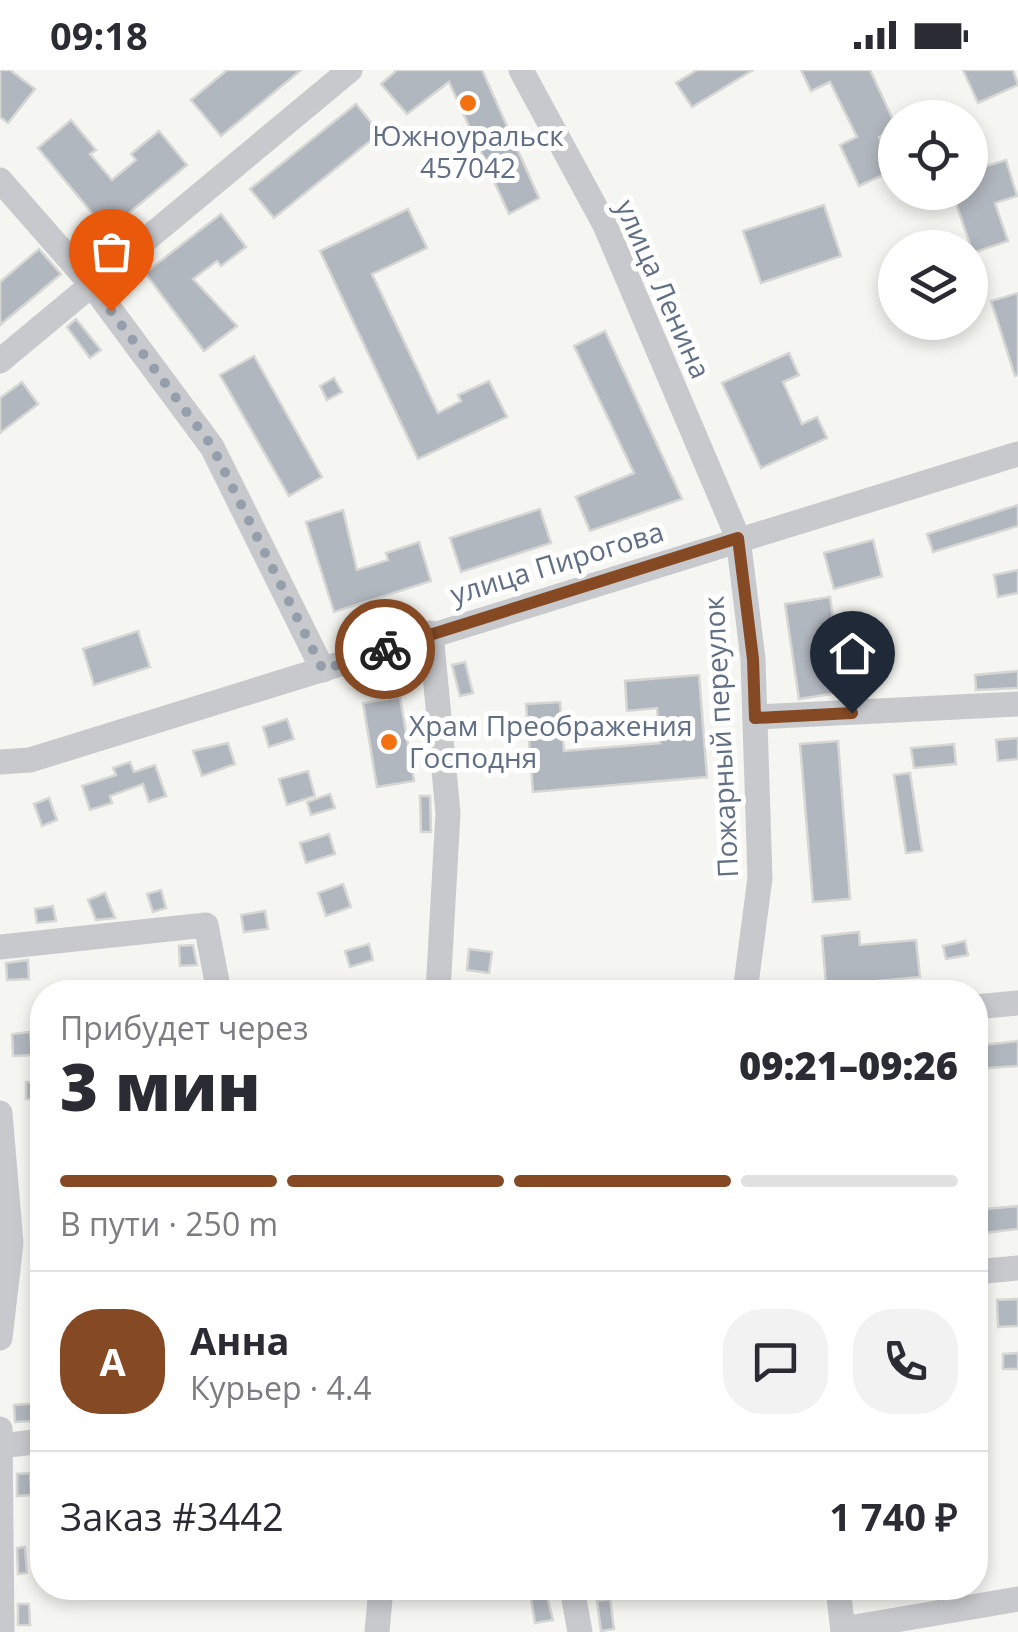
<!DOCTYPE html>
<html lang="ru">
<meta charset="utf-8">
<style>
:root{--surface:#fff;--page:#f2f2f3;--text:#2b2b33;--muted:#7c7c81;--line:#e1e1e2;--accent:#854a24}
body{margin:0;font-family:"Open Sans",sans-serif;background:var(--page);color:var(--text);height:100vh;display:flex;flex-direction:column;font-size:38px;white-space:nowrap}
*{box-sizing:border-box;margin:0}
p{font-size:32px;color:var(--muted)}
.icon{flex:none;width:55px;height:55px;fill:none;stroke:currentColor;stroke-width:2;stroke-linecap:round;stroke-linejoin:round}
.map{position:relative;flex:1;overflow:hidden}
.sheet{position:absolute;left:30px;top:910px;width:958px;height:620px;display:flex;flex-direction:column;background:var(--surface);border-radius:40px;box-shadow:0 5px 15px #0003}
.sheet>*{flex:none}
.controls{position:absolute;left:878px;top:30px;display:grid;gap:20px}
.controls a{display:grid;place-items:center;width:110px;height:110px;border-radius:50%;background:var(--surface);box-shadow:0 5px 15px #0003;font-size:50px}
.pin{position:absolute;display:grid;place-items:center;width:85px;height:85px;color:#fff;margin:-102px -42px;border-radius:50% 50% 50% 0;rotate:-45deg;box-shadow:0 0 10px #0007}
.pin .icon{rotate:45deg}
.courier{position:absolute;display:grid;place-items:center;width:100px;height:100px;margin:-50px;border:8px solid #854a24;border-radius:50%;background:#fff;color:#222;box-shadow:0 2px 12px #0007}
.summary em{font-style:normal;font-weight:800}
.summary div{display:flex;flex-direction:column-reverse}
.summary{display:flex;align-items:center;justify-content:space-between;height:170px;padding:0 30px}
h1{font-size:65px;font-weight:800;line-height:75px}
.bar{display:grid;grid-template-columns:repeat(4,1fr);gap:15px 10px;align-content:center;height:120px;padding:0 30px}
.bar i{height:12px;border-radius:8px;background:var(--line)}
.bar .current{background:var(--accent)}
.bar p{grid-column:span 4}
.line{display:flex;align-items:center;gap:25px;padding:0 30px;border-top:2px solid var(--line)}
.line div{flex:1}
.round{display:grid;place-items:center;flex:none;width:105px;height:105px;border-radius:40px;background:var(--page)}
.status{display:flex;justify-content:space-between;align-items:center;height:70px;padding:0 50px;background:var(--surface);direction:ltr}
.status svg{height:28px;fill:currentColor}
.map>svg:first-child{display:block}
</style>
<div class="status"><b>09:18</b><svg viewBox="0 0 49 12"><path d="M0 12V9h3v3zM5 12V6h3v6zM10 12V3h3v9zM15 12V0h3v12zM26 1h20v11H26zM47 4h2v5h-2z"/></svg></div>
<div class="map">
<svg width="1018" height="1562" viewBox="0 0 1018 1562">
<rect width="100%" height="100%" fill="#f5f6f1"/>
<g fill="#b1b7be" stroke="#d6d7d4" stroke-width="2.5">
<polygon points="0,0 10,0 35,19 8,53 0,47"/>
<polygon points="227,0 301,0 221,66 191,30"/>
<polygon points="397,0 482,0 539,128 509,144 449,12 407,44 381,14"/>
<polygon points="697,0 753,0 692,37 676,13"/>
<polygon points="801,0 870,0 895,54 895,59 879,67 894,100 859,116 840,75 857,67 830,12 811,21"/>
<polygon points="963,0 1013,0 1018,15 978,33"/>
<polygon points="356,34 380,63 274,148 250,119"/>
<polygon points="71,50 96,80 90,84 112,110 136,90 131,84 159,61 187,95 107,161 38,78"/>
<polygon points="1006,90 1017,126 995,133 1008,171 973,183 952,122 970,122 970,101"/>
<polygon points="824,135 841,186 761,213 743,161"/>
<polygon points="408,139 427,178 372,204 438,343 461,331 458,325 489,311 507,347 418,389 320,181"/>
<polygon points="221,144 246,177 221,196 217,191 193,209 237,256 204,281 145,203"/>
<polygon points="39,179 61,204 0,255 0,212"/>
<polygon points="1018,223 1018,305 1015,306 991,231"/>
<polygon points="76,249 101,280 90,288 67,257"/>
<polygon points="605,261 682,429 590,461 576,427 634,403 574,276"/>
<polygon points="789,283 799,305 783,312 802,354 817,347 827,368 761,398 722,313"/>
<polygon points="254,286 322,407 289,426 220,305"/>
<polygon points="334,308 342,322 327,330 320,316"/>
<polygon points="22,312 38,334 0,363 0,328"/>
<polygon points="1018,435 1018,456 933,482 927,464"/>
<polygon points="540,439 551,473 461,502 450,468"/>
<polygon points="343,440 357,500 388,490 386,483 419,472 431,511 334,542 306,452"/>
<polygon points="873,470 882,506 834,519 824,483"/>
<polygon points="1018,500 1018,523 998,527 994,505"/>
<polygon points="830,527 844,622 799,629 785,534"/>
<polygon points="138,561 150,597 94,615 83,579"/>
<polygon points="465,592 473,623 460,626 452,595"/>
<polygon points="1018,601 1018,618 976,620 975,605"/>
<polygon points="699,605 707,707 533,722 526,634 560,632 564,681 660,673 657,638 627,641 625,611"/>
<polygon points="400,627 414,711 377,717 363,633"/>
<polygon points="287,649 294,669 269,677 263,657"/>
<polygon points="1018,668 1018,689 998,691 996,670"/>
<polygon points="838,671 850,829 813,832 800,674"/>
<polygon points="228,673 235,694 202,706 193,681"/>
<polygon points="954,674 956,694 914,698 911,678"/>
<polygon points="130,692 134,702 155,695 166,726 149,732 143,714 110,726 112,733 90,740 82,716 116,705 113,698"/>
<polygon points="308,701 315,726 287,735 279,709"/>
<polygon points="910,703 922,781 906,783 894,705"/>
<polygon points="330,724 335,738 311,745 307,732"/>
<polygon points="420,726 430,726 431,762 421,762"/>
<polygon points="49,728 57,750 42,756 34,734"/>
<polygon points="329,764 335,784 306,793 300,773"/>
<polygon points="343,814 351,837 326,846 318,823"/>
<polygon points="161,820 166,838 153,842 147,824"/>
<polygon points="105,823 115,848 96,850 88,830"/>
<polygon points="53,836 56,851 37,853 35,839"/>
<polygon points="265,841 268,859 244,862 241,845"/>
<polygon points="859,862 860,875 916,870 920,907 826,916 822,866"/>
<polygon points="965,871 968,885 946,889 943,876"/>
<polygon points="369,874 373,890 350,897 345,881"/>
<polygon points="193,875 197,895 180,896 179,876"/>
<polygon points="469,879 492,882 489,903 467,900"/>
<polygon points="28,890 29,909 7,910 6,893"/>
<polygon points="30,962 32,985 13,986 12,964"/>
<polygon points="1018,971 1018,996 975,999 975,976"/>
<rect x="26" y="1012" width="16" height="17"/>
<polygon points="1018,1136 1018,1159 975,1164 975,1140"/>
<polygon points="1018,1229 1018,1256 998,1257 997,1230"/>
<polygon points="1018,1283 1018,1299 1003,1299 1003,1284"/>
<polygon points="37,1333 39,1351 15,1352 14,1335"/>
<polygon points="30,1403 31,1425 17,1426 17,1404"/>
<polygon points="25,1477 27,1503 18,1504 17,1478"/>
<polygon points="529,1518 545,1518 553,1550 535,1553"/>
<polygon points="610,1529 614,1559 601,1561 597,1531"/>
<polygon points="18,1534 29,1534 30,1555 18,1555"/>
</g>
<g fill="none" stroke-linecap="round" stroke-linejoin="round">
<g stroke="#c7c9cd" stroke-width="25">
<polyline points="521,0 605,155 738,468 753,589 760,808 745,922"/>
<polyline points="0,110 92,215 212,377 323,600"/>
<polyline points="0,291 350,0"/>
<polyline points="431,563 448,743 438,922"/>
<polyline points="755,647 1018,634"/>
<polyline points="0,692 30,690 1018,384"/>
<polyline points="0,877 206,855 219,922"/>
<polyline points="975,937 1018,933"/>
<polyline points="0,1043 11,1173 0,1268"/>
<polyline points="975,1202 1018,1198"/>
<polyline points="0,1359 2,1562"/>
<polyline points="0,1376 42,1371"/>
<polyline points="572,1518 580,1562"/>
<polyline points="838,1518 843,1562"/>
<polyline points="843,1559 1018,1529"/>
<polyline points="377,1562 381,1518"/>
</g>
</g>
<g fill="none" stroke-linecap="round" stroke-linejoin="round">
<polyline stroke="#959eab" stroke-width="10" stroke-dasharray="0 18" points="111,241 212,376 323,600 385,579"/>
<polyline stroke="#854a24" stroke-width="12" points="385,579 738,468 753,589 755,648 852,643"/>
</g>
<g fill="#f47112" stroke="#fff" stroke-width="4">
<circle cx="468" cy="33" r="10"/>
<circle cx="389" cy="672" r="10"/>
</g>
<g text-anchor="middle" stroke-width="10" stroke-linejoin="round" paint-order="stroke">
<g font-size="28" fill="#616f85" stroke="#fff">
<text x="468" y="76">Южноуральск<tspan x="468" dy="32">457042</tspan></text>
<text x="409" y="666" text-anchor="start">Храм Преображения<tspan x="409" dy="32">Господня</tspan></text>
</g>
<g font-size="28" fill="#616f85" stroke="#fff">
<text transform="translate(663 219) rotate(66)" y="10">улица Ленина</text>
<text transform="translate(557 493) rotate(-17)" y="10">улица Пирогова</text>
<text transform="translate(721 667) rotate(-93)" y="10">Пожарный переулок</text>
</g>
</g>
</svg>
<div class="controls">
<a><svg class="icon" aria-label="locate" viewBox="0 0 24 24"><circle cx="12" cy="12" r="6"/><path d="M12 2v4M12 18v4M2 12h4M18 12h4"/></svg></a>
<a><svg class="icon" aria-label="layers" viewBox="0 0 24 24"><path d="M12 4l9 5-9 5-9-5zM3 14l9 5 9-5"/></svg></a>
</div>
<div class="pin" style="left:111px;top:241px;background:#ea580c"><svg class="icon" aria-label="bag" viewBox="0 0 24 24"><path d="M5 8h14l-1 12H6zM9 8a3 3 0 0 1 6 0"/></svg></div>
<div class="pin" style="left:852px;top:643px;background:#1f2937"><svg class="icon" aria-label="home" viewBox="0 0 24 24"><path d="M3 11l9-7 9 7M6 9v11h12V9"/></svg></div>
<div class="courier" style="left:385px;top:579px"><svg class="icon" aria-label="bike" viewBox="0 0 24 24"><circle cx="6" cy="16" r="4"/><circle cx="18" cy="16" r="4"/><path d="M6 16l4-8h5l3 8M10 8l3 8H6M13 5h3"/></svg></div>
<section class="sheet">
<div class="summary"><div><h1>3 мин</h1><p>Прибудет через</p></div><em>09:21–09:26</em></div>
<div class="bar"><i class="current"></i><i class="current"></i><i class="current"></i><i></i><p>В пути · 250 m</p></div>
<div class="line" style="height:180px"><b class="round" style="background:var(--accent);color:#fff">А</b><div><b>Анна</b><p>Курьер · 4.4</p></div><a class="round"><svg class="icon" aria-label="chat" viewBox="0 0 24 24"><path d="M4 5h16v11H9l-5 4z"/></svg></a><a class="round"><svg class="icon" aria-label="phone" viewBox="0 0 24 24"><path d="M5 4h4l2 5-3 2q2 4 5 5l2-3 5 2v4C11 20 4 13 5 4z"/></svg></a></div>
<div class="line" style="height:130px"><div>Заказ #3442</div><b>1 740 ₽</b></div>
</section>
</div>
